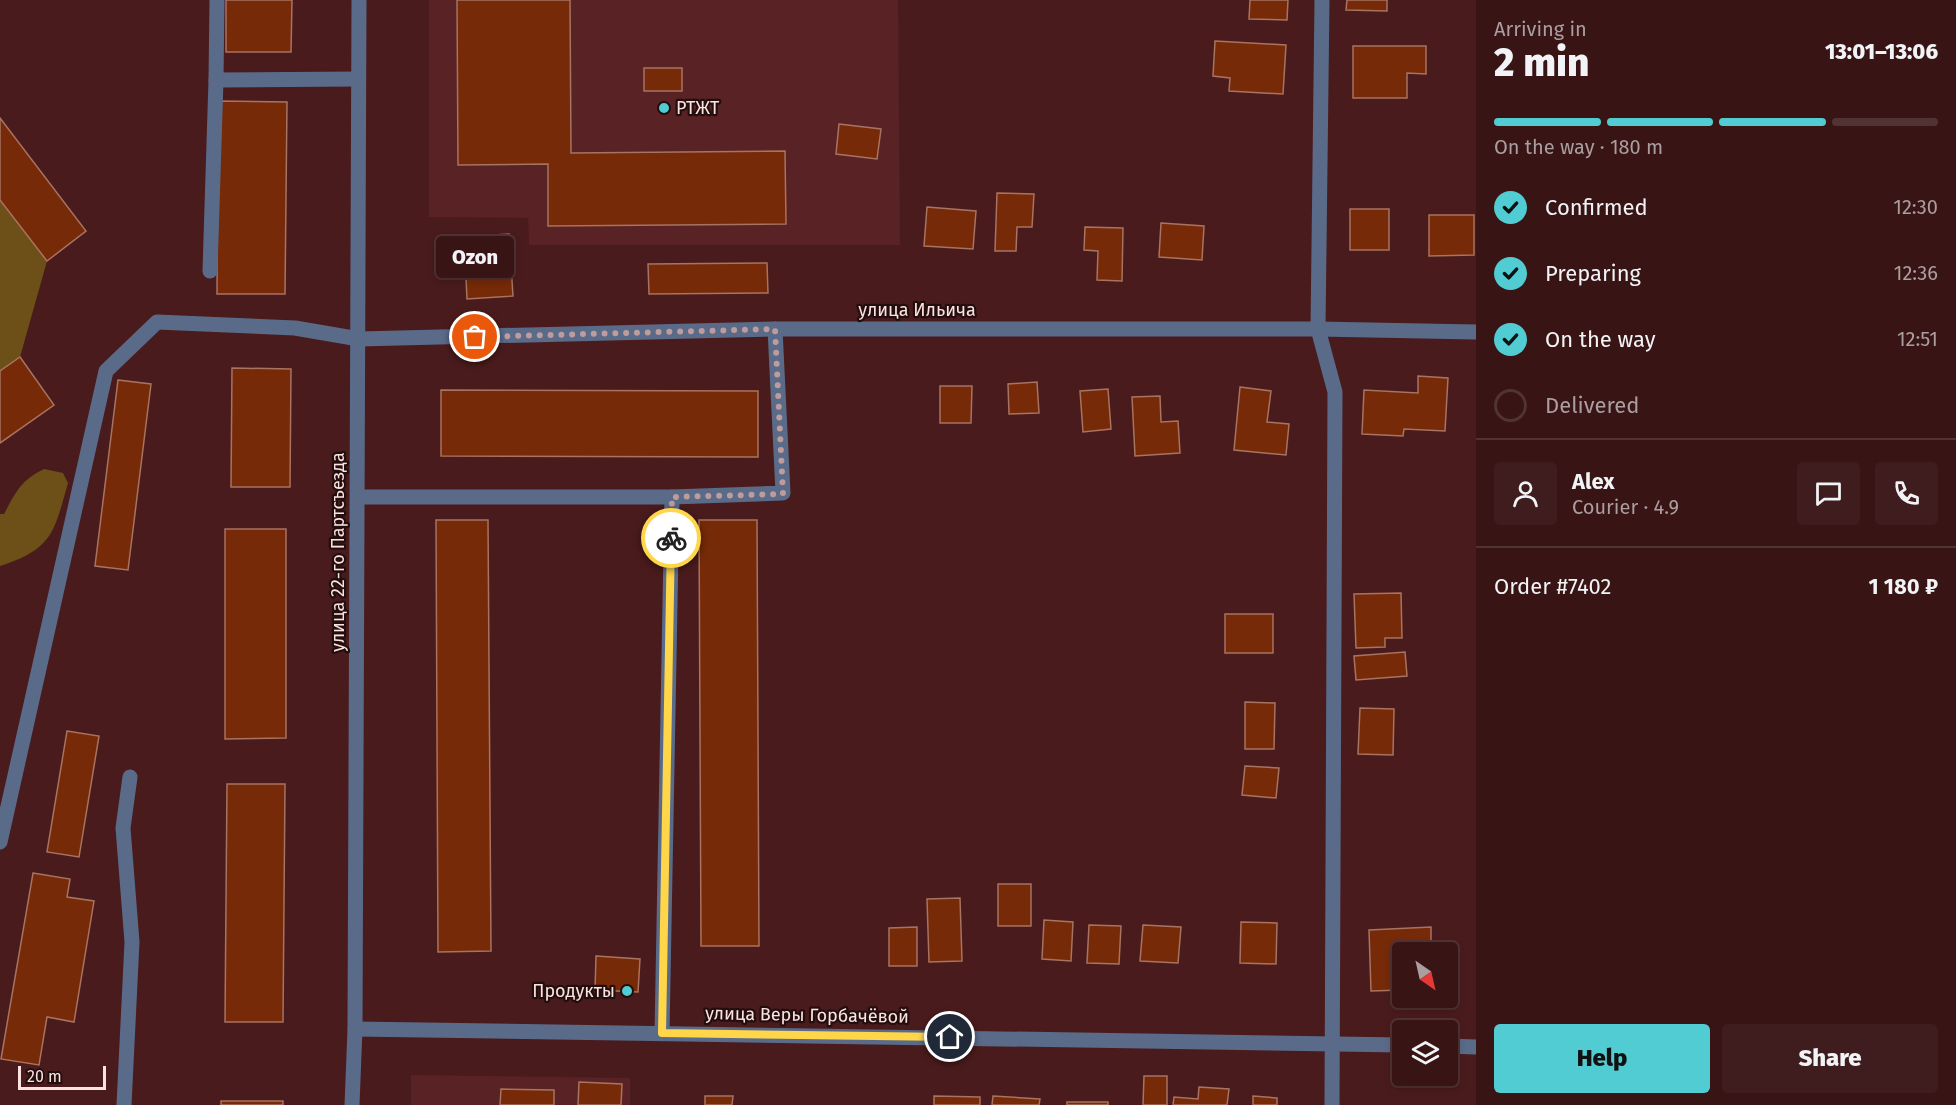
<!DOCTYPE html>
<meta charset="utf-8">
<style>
:root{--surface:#381415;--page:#3f1d1e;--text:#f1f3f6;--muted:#ab9ea0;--line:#523334;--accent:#51ccd3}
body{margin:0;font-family:"Fira Sans",sans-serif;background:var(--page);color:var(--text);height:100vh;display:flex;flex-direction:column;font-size:22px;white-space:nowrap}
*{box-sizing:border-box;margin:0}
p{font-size:20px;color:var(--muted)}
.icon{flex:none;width:33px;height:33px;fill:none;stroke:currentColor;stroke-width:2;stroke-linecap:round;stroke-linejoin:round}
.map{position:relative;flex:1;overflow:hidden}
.sheet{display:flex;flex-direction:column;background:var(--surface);width:480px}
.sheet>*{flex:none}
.needle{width:39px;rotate:146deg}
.controls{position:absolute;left:1392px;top:942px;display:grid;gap:12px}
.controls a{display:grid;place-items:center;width:66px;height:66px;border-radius:6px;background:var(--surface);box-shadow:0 3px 9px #0003,0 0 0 2px var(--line);font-size:30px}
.scale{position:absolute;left:18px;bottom:15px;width:88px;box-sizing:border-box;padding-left:6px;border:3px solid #fce2e1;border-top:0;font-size:16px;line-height:21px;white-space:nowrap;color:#fce2e1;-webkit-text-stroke:4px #230e0e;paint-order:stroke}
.pin{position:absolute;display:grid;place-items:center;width:51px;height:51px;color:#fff;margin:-26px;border:3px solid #fff;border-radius:50%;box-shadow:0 2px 6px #0007}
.courier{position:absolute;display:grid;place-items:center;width:60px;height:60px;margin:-30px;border:4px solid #ffd54a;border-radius:50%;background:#fff;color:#222;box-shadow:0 2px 8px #0007}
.bubble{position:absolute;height:42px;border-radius:6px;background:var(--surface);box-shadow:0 3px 9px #0003,0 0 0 2px var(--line);font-size:20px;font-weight:800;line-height:42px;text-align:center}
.headline em{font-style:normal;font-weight:800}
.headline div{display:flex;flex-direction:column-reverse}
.headline{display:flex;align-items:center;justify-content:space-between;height:102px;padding:0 18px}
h1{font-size:39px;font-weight:800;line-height:45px}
.bar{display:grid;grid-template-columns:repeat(4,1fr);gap:9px 6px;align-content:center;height:72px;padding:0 18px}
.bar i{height:8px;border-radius:4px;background:var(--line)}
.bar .current{background:var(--accent)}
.bar p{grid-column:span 4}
.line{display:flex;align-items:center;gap:15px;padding:0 18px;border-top:2px solid var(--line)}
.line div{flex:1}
.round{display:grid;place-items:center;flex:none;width:63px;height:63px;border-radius:6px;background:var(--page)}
ol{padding:0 18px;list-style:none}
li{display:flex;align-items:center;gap:18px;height:66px}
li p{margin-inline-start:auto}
li .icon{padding:6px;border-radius:50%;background:var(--accent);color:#111;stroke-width:4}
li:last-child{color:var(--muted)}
li i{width:33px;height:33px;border:3px solid var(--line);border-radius:50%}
.button{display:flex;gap:12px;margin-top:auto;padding:12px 18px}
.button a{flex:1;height:69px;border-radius:6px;background:var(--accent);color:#111;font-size:24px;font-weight:800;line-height:69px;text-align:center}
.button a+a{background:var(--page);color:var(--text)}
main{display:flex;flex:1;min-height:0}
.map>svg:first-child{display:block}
</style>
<main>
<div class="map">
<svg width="1476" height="1105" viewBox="0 0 1476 1105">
<rect width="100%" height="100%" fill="#4a1b1c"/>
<g fill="#592224">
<polygon points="429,0 898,0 900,245 529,245 528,218 429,217"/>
<polygon points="411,1075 630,1078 630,1105 411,1105"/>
</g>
<g fill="#6d5017">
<polygon points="0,200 47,261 20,357 0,371"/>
<path d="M 44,469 L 63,473 L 68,483 C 54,532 53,549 0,566 L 0,514 L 4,514 C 16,492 21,480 44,469 Z"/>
</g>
<g fill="#762a08" stroke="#a87361" stroke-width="1.5">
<polygon points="226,0 292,0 291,52 226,52"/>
<polygon points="457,0 570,0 571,153 785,151 786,224 548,226 548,164 458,165"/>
<polygon points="1250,0 1288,0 1287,20 1249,19"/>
<polygon points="1347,0 1387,0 1387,11 1346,10"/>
<polygon points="1215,41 1286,45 1283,94 1229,91 1230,78 1213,76"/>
<polygon points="1353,46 1426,46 1426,74 1407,73 1407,98 1353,98"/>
<rect x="644" y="68" width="38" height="23"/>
<polygon points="218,101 287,102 285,294 217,294"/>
<polygon points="0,118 86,231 47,261 0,200"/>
<polygon points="839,124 881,129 877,159 836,154"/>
<polygon points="997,193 1034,194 1032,227 1017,227 1016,251 995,251"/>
<polygon points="927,207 976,211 973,249 924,246"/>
<rect x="1350" y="209" width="39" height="41"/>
<polygon points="1429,215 1474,215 1474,255 1429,256"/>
<polygon points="1161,223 1204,226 1202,260 1159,257"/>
<polygon points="1085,227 1123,228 1122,281 1097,280 1098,251 1084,250"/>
<polygon points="509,234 513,296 467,299 464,237"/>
<polygon points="767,263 768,293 649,294 648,264"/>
<polygon points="20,357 54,405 0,443 0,371"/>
<polygon points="232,368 291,369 290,487 231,487"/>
<polygon points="1418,376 1448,378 1445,431 1404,429 1403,436 1362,434 1364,390 1418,393"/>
<polygon points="118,380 151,384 128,570 95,566"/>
<polygon points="1037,382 1039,413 1009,414 1008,384"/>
<polygon points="940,386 972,386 971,423 940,423"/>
<polygon points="1240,387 1271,391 1267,422 1289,424 1286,455 1234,450"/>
<polygon points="1108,389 1111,429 1083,432 1080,391"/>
<polygon points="441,390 758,391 758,457 441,456"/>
<polygon points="1160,396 1161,422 1178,421 1180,453 1135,456 1132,397"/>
<polygon points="436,520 488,520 491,951 438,952"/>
<polygon points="699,520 757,520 759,946 701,946"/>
<polygon points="225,529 286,529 286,738 225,739"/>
<polygon points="1401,593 1402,638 1385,638 1385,647 1356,648 1354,594"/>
<rect x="1225" y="614" width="48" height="39"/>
<polygon points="1405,652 1407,676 1356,680 1354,656"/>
<polygon points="1245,702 1275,703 1274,749 1245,749"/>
<polygon points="1360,708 1394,709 1393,755 1358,754"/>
<polygon points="67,731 99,736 79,857 47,852"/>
<polygon points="1245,766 1279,768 1276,798 1242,795"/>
<polygon points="227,784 285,784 283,1022 225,1022"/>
<polygon points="33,873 70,879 67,897 94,901 74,1022 47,1017 39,1065 1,1059"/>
<rect x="998" y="884" width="33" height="42"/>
<polygon points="960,898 962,961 929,962 927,899"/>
<polygon points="1044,920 1073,922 1071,961 1042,959"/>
<polygon points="1241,922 1277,923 1276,964 1240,963"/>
<polygon points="1089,925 1121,926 1119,964 1087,963"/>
<polygon points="1143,925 1181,927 1178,963 1140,961"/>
<polygon points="917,927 917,966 889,966 889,928"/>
<polygon points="1431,927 1431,952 1402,952 1402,990 1371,991 1369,930"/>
<polygon points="596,956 640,959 638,992 595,990"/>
<polygon points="1144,1076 1167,1076 1167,1105 1143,1105"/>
<polygon points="579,1082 622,1084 621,1105 578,1105"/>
<polygon points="1199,1087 1229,1089 1227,1105 1173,1105 1174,1097 1198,1099"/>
<polygon points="501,1089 554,1090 554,1105 500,1105"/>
<polygon points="705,1096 733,1096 732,1105 705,1105"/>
<polygon points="934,1096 980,1097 980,1105 934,1105"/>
<polygon points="993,1096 1040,1099 1039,1105 992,1105"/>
<polygon points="1253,1096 1277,1098 1277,1105 1253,1105"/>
<rect x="221" y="1101" width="62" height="4"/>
<rect x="1067" y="1102" width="41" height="3"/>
</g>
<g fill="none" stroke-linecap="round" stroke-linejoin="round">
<g stroke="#5a6b89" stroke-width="15">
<polyline points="217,0 216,80 358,79"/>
<polyline points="1322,0 1318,329 1335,392 1332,1105"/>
<polyline points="210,271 216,80"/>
<polyline points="358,497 672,497 662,1033"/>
<polyline points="672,497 783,493 775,329"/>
<polyline points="0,842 106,371 157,322 295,328 359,339 775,329 1318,329 1476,332"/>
<polyline points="355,1029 1402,1045"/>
<polyline points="1448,1046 1476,1047"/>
<polyline points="124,1105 132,942 123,828 130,777"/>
<polyline points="352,1105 355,1029 359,0"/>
</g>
</g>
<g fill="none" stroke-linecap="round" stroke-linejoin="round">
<polyline stroke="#be9c9c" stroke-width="6" stroke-dasharray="0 10.8" points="475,337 775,329 783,494 672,497 671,538"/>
<polyline stroke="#ffd54a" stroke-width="8" points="671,538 662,1033 950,1037"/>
</g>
<g fill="#51ccd3" stroke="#230e0e" stroke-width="2">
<circle cx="664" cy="108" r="6"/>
<circle cx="627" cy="991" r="6"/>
</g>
<g text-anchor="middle" stroke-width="4.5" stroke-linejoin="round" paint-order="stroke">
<g font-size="18" fill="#fce2e1" stroke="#230e0e" text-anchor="start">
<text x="676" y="114">РТЖТ</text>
<text x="615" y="997" text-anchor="end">Продукты</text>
</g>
<g font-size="18" fill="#fce2e1" stroke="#230e0e">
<text x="917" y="316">улица Ильича</text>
<text transform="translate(338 552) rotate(-90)" y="6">улица 22-го Партсъезда</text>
<text transform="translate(807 1015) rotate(1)" y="6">улица Веры Горбачёвой</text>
</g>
</g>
</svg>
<div class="controls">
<a><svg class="needle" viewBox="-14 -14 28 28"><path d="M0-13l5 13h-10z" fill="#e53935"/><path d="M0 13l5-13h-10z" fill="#ab9ea0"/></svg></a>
<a><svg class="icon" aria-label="layers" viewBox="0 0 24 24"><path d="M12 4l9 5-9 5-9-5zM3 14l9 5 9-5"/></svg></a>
</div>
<div class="scale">20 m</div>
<div class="pin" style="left:475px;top:337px;background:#ea580c"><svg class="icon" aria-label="bag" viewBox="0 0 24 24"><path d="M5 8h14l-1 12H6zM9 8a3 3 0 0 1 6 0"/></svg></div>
<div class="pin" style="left:950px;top:1037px;background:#1f2937"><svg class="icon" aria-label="home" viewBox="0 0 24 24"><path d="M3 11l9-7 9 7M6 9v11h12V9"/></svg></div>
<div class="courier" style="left:671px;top:538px"><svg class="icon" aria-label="bike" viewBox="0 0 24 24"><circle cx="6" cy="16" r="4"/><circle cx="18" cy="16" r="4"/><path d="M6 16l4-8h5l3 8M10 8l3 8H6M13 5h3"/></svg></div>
<div class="bubble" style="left:436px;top:236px;width:78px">Ozon</div>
</div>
<section class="sheet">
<div class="headline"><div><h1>2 min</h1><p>Arriving in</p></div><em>13:01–13:06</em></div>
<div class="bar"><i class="current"></i><i class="current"></i><i class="current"></i><i></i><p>On the way · 180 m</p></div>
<ol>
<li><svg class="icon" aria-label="check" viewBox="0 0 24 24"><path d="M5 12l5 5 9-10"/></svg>Confirmed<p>12:30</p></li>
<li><svg class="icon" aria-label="check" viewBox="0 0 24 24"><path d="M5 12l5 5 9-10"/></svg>Preparing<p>12:36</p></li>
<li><svg class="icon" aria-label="check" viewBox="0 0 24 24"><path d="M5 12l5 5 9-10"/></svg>On the way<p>12:51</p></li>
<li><i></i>Delivered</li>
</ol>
<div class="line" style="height:108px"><a class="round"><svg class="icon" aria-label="person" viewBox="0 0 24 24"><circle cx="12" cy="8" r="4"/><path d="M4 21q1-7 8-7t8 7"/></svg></a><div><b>Alex</b><p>Courier · 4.9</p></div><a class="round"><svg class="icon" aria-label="chat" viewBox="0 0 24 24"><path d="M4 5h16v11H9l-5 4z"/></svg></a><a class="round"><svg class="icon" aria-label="phone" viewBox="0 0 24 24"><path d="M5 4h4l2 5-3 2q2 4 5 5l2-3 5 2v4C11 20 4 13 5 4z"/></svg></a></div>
<div class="line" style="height:78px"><div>Order #7402</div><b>1 180 ₽</b></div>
<div class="button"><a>Help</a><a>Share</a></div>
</section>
</main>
